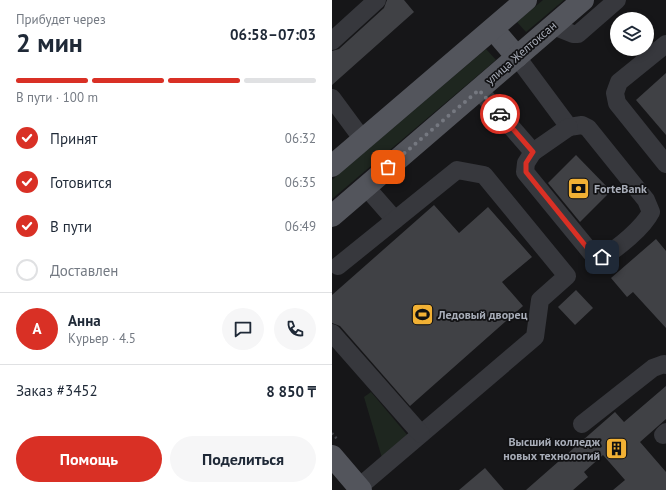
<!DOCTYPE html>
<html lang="ru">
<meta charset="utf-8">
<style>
:root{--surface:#fff;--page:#f6f6f7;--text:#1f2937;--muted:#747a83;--line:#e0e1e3;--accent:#d93025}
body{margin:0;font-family:"PT Sans",sans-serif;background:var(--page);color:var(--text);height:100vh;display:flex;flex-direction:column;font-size:15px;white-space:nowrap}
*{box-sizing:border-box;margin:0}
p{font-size:13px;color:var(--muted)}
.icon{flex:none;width:22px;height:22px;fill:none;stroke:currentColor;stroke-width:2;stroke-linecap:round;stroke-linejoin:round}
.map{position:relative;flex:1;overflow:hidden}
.drawer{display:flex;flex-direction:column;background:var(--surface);width:332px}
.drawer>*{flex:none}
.buttons{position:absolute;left:278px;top:12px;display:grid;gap:8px}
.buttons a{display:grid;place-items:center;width:44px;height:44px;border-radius:50%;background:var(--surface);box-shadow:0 2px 6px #0003;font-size:20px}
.pin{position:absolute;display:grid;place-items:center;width:34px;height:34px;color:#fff;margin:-17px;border-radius:8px;box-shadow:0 2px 6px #0006}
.courier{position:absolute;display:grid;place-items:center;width:40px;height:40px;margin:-20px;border:3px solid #d93025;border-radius:50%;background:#fff;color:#222;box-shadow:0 1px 5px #0007}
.overview em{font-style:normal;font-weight:800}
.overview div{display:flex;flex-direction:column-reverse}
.overview{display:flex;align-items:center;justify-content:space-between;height:68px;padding:0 16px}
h1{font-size:26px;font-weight:800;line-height:30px}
.bar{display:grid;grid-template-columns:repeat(4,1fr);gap:6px 4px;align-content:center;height:48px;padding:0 16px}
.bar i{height:5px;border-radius:3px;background:var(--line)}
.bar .on{background:var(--accent)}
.bar p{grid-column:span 4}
.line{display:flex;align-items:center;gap:10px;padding:0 16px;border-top:1px solid var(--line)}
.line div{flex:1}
.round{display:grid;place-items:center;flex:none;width:42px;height:42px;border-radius:21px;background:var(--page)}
ol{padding:0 16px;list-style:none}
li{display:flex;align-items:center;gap:12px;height:44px}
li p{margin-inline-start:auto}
li .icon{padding:4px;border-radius:50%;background:var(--accent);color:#fff;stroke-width:4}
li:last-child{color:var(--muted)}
li i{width:22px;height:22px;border:2px solid var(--line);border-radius:50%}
.cta{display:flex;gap:8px;margin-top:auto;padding:8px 16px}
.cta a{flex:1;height:46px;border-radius:24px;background:var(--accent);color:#fff;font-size:16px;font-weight:800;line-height:46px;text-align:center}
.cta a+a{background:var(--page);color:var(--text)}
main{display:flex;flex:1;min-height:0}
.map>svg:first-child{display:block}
</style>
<main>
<section class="drawer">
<div class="overview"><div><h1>2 мин</h1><p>Прибудет через</p></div><em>06:58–07:03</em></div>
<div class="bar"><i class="on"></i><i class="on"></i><i class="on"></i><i></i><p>В пути · 100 m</p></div>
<ol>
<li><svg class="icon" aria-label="check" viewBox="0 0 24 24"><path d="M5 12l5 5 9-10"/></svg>Принят<p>06:32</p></li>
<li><svg class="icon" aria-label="check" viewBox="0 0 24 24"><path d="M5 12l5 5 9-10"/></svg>Готовится<p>06:35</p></li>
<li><svg class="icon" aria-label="check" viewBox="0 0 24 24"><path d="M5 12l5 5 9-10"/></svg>В пути<p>06:49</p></li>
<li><i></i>Доставлен</li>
</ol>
<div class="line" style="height:72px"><b class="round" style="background:var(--accent);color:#fff">А</b><div><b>Анна</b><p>Курьер · 4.5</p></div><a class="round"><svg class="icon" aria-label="chat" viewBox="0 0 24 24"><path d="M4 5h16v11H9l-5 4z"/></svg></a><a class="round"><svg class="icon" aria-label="phone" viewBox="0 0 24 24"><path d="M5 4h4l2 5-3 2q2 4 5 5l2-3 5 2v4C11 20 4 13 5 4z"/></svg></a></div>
<div class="line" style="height:52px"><div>Заказ #3452</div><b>8 850 ₸</b></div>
<div class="cta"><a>Помощь</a><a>Поделиться</a></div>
</section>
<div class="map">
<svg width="334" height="490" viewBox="0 0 334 490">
<rect width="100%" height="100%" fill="#161618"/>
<g fill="#1e261f">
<polygon points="211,0 232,0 194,32 185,22"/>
<polygon points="154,49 164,60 0,199 0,180"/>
<polygon points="39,392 77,437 50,458 32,397"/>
</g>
<g fill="#404145">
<polygon points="55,0 72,0 82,12 0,85 0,51 7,49 52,8"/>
<polygon points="334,73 334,135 304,100"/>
<polygon points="244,155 279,191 248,222 216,183"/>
<polygon points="102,205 127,233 156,207 200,257 170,282 191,306 78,406 8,326 0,323 0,295"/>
<polygon points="324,239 334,251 334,328 301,292 295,297 279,278"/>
<polygon points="244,290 261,308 243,325 226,307"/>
<polygon points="334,386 334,419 308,442 334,472 334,490 281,490 293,480 271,455 252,472 256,477 241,490 194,490 283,412 292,422"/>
<polygon points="153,468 172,490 127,490"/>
</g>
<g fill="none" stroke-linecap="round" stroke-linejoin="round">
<polyline stroke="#3d3f44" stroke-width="2.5" stroke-dasharray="2 3" stroke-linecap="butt" points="0,433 5,439"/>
<g stroke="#37383d" stroke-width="18">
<polyline points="221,26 241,34 246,34 285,0"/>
<polyline points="0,41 45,0"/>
<polyline points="334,44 287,82 283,93 285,103 334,164"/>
<path d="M 147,90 L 201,152 L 194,163 L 193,172 L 261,255 L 271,257 C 286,248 311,228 319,212 L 314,200 L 256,128 L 250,125 L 237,127 L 185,57"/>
<polyline points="0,98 31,140"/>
<polyline points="201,152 237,127"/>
<polyline points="34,187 63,220"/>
<polyline points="6,266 125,170 152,175 235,276 208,300 203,337 27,487"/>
<polyline points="0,333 89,434"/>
<polyline points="250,424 321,368 332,364 334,365"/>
<polyline points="331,435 334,432"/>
</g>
<g stroke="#53555c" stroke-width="22">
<polyline points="161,29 185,57"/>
<polyline points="0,166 194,0"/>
<polyline points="0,216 251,0"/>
<polyline points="0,456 29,490"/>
</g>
</g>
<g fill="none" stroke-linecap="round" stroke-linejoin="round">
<polyline stroke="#757880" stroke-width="4" stroke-dasharray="0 7.2" points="56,167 147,90 168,114"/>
<polyline stroke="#d93025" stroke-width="5" points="168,114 201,152 194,163 194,172 261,255 270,257"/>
</g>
<defs>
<symbol id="bank-square" viewBox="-11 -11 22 22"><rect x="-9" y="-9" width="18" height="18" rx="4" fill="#f2b134" stroke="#111113"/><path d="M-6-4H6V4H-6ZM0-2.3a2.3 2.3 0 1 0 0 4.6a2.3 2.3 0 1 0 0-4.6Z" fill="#111"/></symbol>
<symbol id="stadium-square" viewBox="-11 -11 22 22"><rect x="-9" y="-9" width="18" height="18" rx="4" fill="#f2b134" stroke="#111113"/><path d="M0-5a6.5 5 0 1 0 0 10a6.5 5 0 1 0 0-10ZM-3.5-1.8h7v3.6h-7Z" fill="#111"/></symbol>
<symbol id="building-square" viewBox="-11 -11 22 22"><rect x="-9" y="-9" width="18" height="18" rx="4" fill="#f2b134" stroke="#111113"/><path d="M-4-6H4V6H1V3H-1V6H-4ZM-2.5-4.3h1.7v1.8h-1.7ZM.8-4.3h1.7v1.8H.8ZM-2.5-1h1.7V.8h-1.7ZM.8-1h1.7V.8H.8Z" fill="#111"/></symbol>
</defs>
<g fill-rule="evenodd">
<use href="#bank-square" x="234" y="176" width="25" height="25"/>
<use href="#stadium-square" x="78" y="302" width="25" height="25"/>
<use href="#building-square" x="272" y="436" width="25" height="25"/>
</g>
<g text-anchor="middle" stroke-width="3.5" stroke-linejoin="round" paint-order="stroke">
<g font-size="12" fill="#a8adb8" stroke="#111113">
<text transform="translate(189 53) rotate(-41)" y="4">улица Желтоксан</text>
</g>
<g font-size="12" font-weight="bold" fill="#a8adb8" stroke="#111113" text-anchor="start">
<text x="262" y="193">ForteBank</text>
<text x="106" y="319">Ледовый дворец</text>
<text x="268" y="446" text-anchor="end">Высший колледж<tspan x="268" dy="14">новых технологий</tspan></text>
</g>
</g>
</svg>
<div class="buttons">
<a><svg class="icon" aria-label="layers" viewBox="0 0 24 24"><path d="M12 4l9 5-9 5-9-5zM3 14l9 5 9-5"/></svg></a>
</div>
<div class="pin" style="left:56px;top:167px;background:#ea580c"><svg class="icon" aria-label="bag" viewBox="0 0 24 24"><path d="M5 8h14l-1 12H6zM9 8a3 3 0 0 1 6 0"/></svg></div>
<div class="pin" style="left:270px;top:257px;background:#1f2937"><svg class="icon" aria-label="home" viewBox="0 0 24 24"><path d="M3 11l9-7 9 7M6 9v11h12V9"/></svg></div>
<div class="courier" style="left:168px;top:114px"><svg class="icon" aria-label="car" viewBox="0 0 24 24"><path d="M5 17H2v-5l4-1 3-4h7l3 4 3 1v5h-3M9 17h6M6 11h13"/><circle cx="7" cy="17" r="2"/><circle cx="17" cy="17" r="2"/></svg></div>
</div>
</main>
